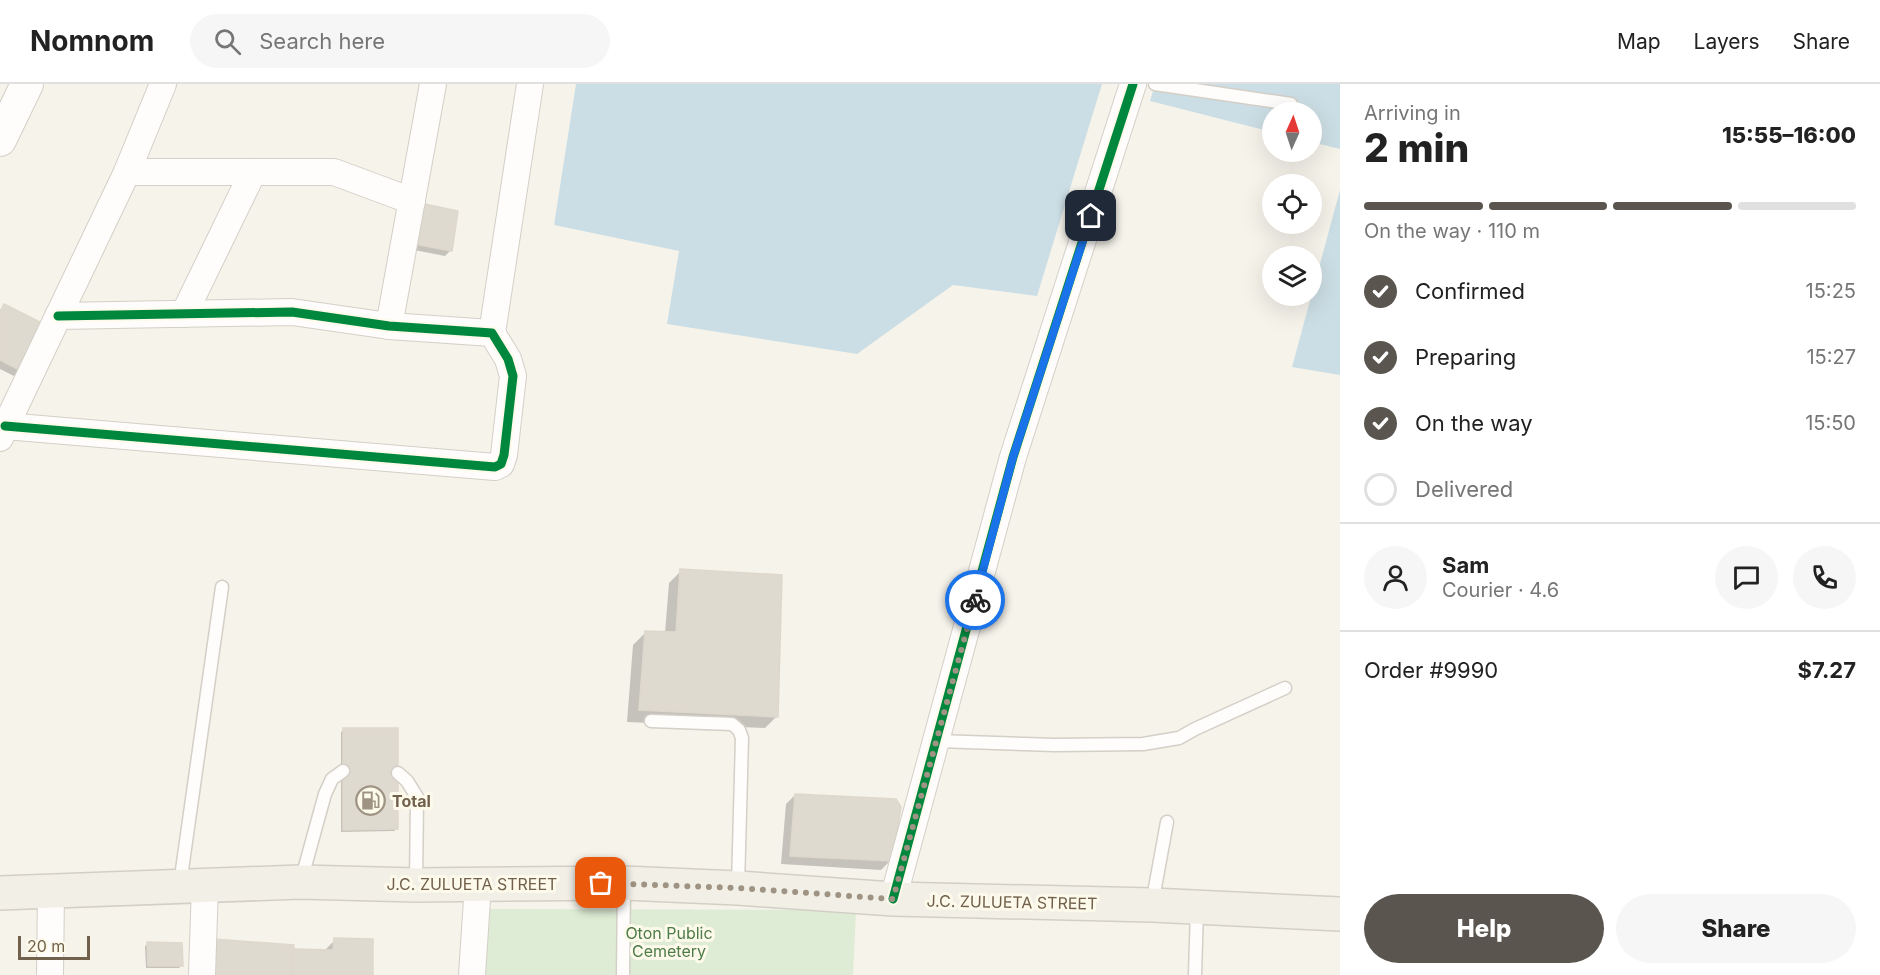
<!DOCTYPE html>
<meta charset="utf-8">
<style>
:root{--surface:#fff;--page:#f6f6f6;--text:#222;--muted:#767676;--line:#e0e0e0;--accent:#5a554e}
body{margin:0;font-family:Inter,sans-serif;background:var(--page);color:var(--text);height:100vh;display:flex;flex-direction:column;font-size:22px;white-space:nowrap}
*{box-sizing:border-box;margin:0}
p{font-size:20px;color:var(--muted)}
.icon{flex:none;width:33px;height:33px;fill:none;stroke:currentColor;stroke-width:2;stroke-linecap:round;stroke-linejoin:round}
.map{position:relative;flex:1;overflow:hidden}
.sheet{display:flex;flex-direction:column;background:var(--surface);width:540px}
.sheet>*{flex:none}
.needle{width:39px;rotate:3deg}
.fabs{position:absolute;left:1262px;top:18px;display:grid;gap:12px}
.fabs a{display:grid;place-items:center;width:60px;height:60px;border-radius:50%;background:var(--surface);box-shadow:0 6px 24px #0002;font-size:30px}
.scale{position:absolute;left:18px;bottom:15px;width:72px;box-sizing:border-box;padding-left:6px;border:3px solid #71614c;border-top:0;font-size:16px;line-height:21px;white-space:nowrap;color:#71614c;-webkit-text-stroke:4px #fefaeb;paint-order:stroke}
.pin{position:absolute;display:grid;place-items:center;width:51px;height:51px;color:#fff;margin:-26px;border-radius:12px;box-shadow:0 3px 9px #0006}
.courier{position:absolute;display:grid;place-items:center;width:60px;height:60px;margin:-30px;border:4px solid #1a73e8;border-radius:50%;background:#fff;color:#222;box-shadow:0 2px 8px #0007}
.head em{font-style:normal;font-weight:800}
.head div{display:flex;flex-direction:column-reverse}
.head{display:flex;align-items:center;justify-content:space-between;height:102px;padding:0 24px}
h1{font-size:39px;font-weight:800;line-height:45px}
.bar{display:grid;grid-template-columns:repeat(4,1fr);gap:9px 6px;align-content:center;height:72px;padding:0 24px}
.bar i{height:8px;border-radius:4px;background:var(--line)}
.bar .active{background:var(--accent)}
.bar p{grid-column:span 4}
.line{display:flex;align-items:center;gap:15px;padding:0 24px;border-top:2px solid var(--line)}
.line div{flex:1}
.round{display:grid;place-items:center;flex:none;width:63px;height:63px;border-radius:32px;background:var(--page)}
ol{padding:0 24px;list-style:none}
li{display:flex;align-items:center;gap:18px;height:66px}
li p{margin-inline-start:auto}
li .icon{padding:6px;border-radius:50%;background:var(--accent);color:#fff;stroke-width:4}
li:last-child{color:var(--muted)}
li i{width:33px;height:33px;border:3px solid var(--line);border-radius:50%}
.primary-button{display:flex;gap:12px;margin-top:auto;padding:12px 24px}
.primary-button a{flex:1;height:69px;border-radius:36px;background:var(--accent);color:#fff;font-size:24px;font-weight:800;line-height:69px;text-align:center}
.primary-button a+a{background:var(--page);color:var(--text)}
header{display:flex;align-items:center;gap:36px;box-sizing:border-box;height:84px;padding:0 30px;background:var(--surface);border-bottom:2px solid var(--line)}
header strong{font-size:28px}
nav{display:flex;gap:33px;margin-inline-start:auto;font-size:21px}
.search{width:420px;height:54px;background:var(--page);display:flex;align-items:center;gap:15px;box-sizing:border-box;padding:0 21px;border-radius:33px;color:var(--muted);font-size:22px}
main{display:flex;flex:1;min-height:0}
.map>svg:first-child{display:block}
</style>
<header>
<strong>Nomnom</strong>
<div class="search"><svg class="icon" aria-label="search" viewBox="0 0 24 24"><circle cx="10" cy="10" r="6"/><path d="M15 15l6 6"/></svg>Search here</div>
<nav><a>Map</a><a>Layers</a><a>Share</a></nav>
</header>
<main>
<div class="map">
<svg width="1340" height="891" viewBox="0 0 1340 891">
<rect width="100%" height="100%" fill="#f5f3ea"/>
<polygon fill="#deecd5" points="485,825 856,826 853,891 482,891"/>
<g fill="#ccdee5">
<polygon points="576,0 1102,0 1037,212 953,201 857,270 667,240 679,167 554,141"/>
<polygon points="1155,0 1340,0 1340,65 1311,58 1311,28 1272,28 1272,48 1150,17"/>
<polygon points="1340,106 1340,291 1292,283"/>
</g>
<g fill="#0003">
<polygon points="456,128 451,166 445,172 409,165"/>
<polygon points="4,222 20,286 14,292 0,285 0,226"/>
<polygon points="681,487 777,632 765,644 627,638 633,561 645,549 665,549 669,499"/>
<polygon points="344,646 397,745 394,747 341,748 341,648"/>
<polygon points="795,711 891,776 881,786 781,780 786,720"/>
<polygon points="335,856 372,891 291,867 325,867 326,865"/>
<polygon points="148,860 181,882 179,884 146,884 145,862"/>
</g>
<g fill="#dedad0" stroke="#ded8cc" stroke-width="1.5">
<polygon points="420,119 458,127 452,167 414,160"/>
<polygon points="4,220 44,240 21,287 0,276 0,228"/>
<polygon points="680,485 782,491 778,633 639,626 645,547 676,548"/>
<polygon points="343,644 398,644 398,745 343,746"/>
<polygon points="795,710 896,715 901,723 892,777 790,772"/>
<polygon points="334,854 373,855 373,891 292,891 293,865 333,866"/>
<polygon points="213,855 294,861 292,891 211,891"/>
<polygon points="147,858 182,859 183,882 148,882"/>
</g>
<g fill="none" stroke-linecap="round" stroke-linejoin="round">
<defs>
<g id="service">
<polyline points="1155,0 1291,20"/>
<polyline points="651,637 732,640 739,646 742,654 738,802"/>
<polyline points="937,657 1055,661 1143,660 1179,654 1195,645 1285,604"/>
<polyline points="398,689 407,697 417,713 416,801"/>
<polyline points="301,797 325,710 332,695 343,687"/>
<polyline points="180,800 222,503"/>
<polyline points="1152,820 1167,738"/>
<polyline points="623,891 624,800"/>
<polyline points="1195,891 1197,824"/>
</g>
<g id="minor">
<polyline points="127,88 334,88 412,117"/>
<polyline points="184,230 253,88"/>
<polyline points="389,242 433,0"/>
<polyline points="492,249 530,0"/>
<polyline points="5,342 495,383 501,380 504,371 513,292 508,275 492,249 389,242 292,228 58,232"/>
<polyline points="0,354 127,88 163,0"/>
<polyline points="893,815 1013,373 1133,0"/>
<polyline points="50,891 51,807"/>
<polyline points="202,891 205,801"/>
<polyline points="472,891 478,800"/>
</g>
<polyline id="tertiary" points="0,56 27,0"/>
<polyline id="primary" points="0,809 300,798 416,801 624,799 738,804 893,815 1152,821 1340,830"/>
</defs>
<use href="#service" stroke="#d4cfc7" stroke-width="15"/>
<use href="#minor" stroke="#d4cfc7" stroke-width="28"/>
<use href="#tertiary" stroke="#d4cfc7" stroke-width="34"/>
<use href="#primary" stroke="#d4cfc6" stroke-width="36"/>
<use href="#service" stroke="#fefdfc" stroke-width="12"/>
<use href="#minor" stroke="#fefdfc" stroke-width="26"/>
<use href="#tertiary" stroke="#fefdfc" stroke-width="32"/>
<use href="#primary" stroke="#f1efe6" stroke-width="33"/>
<defs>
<g id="cycleway">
<polyline points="5,342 495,383 501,380 504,371 513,292 508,275 492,249 389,242 292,228 58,232"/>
<polyline points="893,815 1013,373 1133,0"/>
</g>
</defs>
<use href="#cycleway" stroke="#fefaeb" stroke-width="13"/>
<use href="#cycleway" stroke="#00873e" stroke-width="9"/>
</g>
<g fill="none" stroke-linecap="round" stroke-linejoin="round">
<polyline stroke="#9f9483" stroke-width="6" stroke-dasharray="0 10.8" points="601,799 738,804 893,815 975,516"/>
<polyline stroke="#1a73e8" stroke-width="8" points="975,516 1013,373 1091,132"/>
</g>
<defs>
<symbol id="fuel-ring" viewBox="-11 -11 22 22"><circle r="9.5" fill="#fefaeb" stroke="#9f9483" stroke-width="1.5"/><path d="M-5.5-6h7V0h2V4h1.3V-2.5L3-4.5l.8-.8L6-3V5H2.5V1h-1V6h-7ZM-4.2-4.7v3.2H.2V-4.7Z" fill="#9f9483"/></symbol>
</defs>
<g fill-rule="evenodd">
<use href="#fuel-ring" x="354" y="700" width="33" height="33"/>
</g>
<g text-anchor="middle" stroke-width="6" stroke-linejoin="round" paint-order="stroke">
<g font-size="16" font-weight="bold" fill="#71614c" stroke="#fefaeb" text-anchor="start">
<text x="392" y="723">Total</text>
</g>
<g font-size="16" fill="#71614c" stroke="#fefaeb">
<text x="472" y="806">J.C. ZULUETA STREET</text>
<text transform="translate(1012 818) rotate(1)" y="6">J.C. ZULUETA STREET</text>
</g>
<g font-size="16" fill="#4d7c48" stroke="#fefaeb">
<text x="669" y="855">Oton Public<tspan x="669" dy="18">Cemetery</tspan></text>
</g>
</g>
</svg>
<div class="fabs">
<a><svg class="needle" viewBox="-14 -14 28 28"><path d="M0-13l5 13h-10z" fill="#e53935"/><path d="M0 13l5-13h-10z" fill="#767676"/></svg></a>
<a><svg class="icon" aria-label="locate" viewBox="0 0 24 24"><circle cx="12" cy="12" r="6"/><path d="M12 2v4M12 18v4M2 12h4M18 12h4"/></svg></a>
<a><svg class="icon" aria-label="layers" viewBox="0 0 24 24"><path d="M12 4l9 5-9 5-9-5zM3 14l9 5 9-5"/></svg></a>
</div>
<div class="scale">20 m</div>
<div class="pin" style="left:601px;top:799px;background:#ea580c"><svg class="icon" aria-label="bag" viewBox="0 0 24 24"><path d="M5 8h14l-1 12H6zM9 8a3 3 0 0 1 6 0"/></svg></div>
<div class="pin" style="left:1091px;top:132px;background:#1f2937"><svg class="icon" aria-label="home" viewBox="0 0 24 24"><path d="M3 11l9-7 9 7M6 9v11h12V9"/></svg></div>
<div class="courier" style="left:975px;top:516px"><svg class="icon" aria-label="bike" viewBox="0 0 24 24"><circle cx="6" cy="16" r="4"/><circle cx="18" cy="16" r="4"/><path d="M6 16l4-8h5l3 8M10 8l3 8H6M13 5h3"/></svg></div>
</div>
<section class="sheet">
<div class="head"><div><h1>2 min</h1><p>Arriving in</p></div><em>15:55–16:00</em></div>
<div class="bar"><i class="active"></i><i class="active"></i><i class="active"></i><i></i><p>On the way · 110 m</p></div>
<ol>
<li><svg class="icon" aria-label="check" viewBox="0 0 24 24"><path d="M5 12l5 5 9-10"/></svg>Confirmed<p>15:25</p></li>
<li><svg class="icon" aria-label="check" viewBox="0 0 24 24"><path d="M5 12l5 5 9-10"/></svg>Preparing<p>15:27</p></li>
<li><svg class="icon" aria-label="check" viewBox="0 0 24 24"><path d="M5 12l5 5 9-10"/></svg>On the way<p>15:50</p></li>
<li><i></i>Delivered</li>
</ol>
<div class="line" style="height:108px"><a class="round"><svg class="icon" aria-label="person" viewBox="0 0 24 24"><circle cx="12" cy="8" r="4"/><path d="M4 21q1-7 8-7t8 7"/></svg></a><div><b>Sam</b><p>Courier · 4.6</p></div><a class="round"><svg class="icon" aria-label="chat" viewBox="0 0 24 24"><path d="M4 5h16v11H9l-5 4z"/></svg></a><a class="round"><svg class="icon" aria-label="phone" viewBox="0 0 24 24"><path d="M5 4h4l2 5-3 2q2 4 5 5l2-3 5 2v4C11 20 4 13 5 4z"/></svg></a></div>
<div class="line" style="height:78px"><div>Order #9990</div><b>$7.27</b></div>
<div class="primary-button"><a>Help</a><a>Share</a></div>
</section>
</main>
